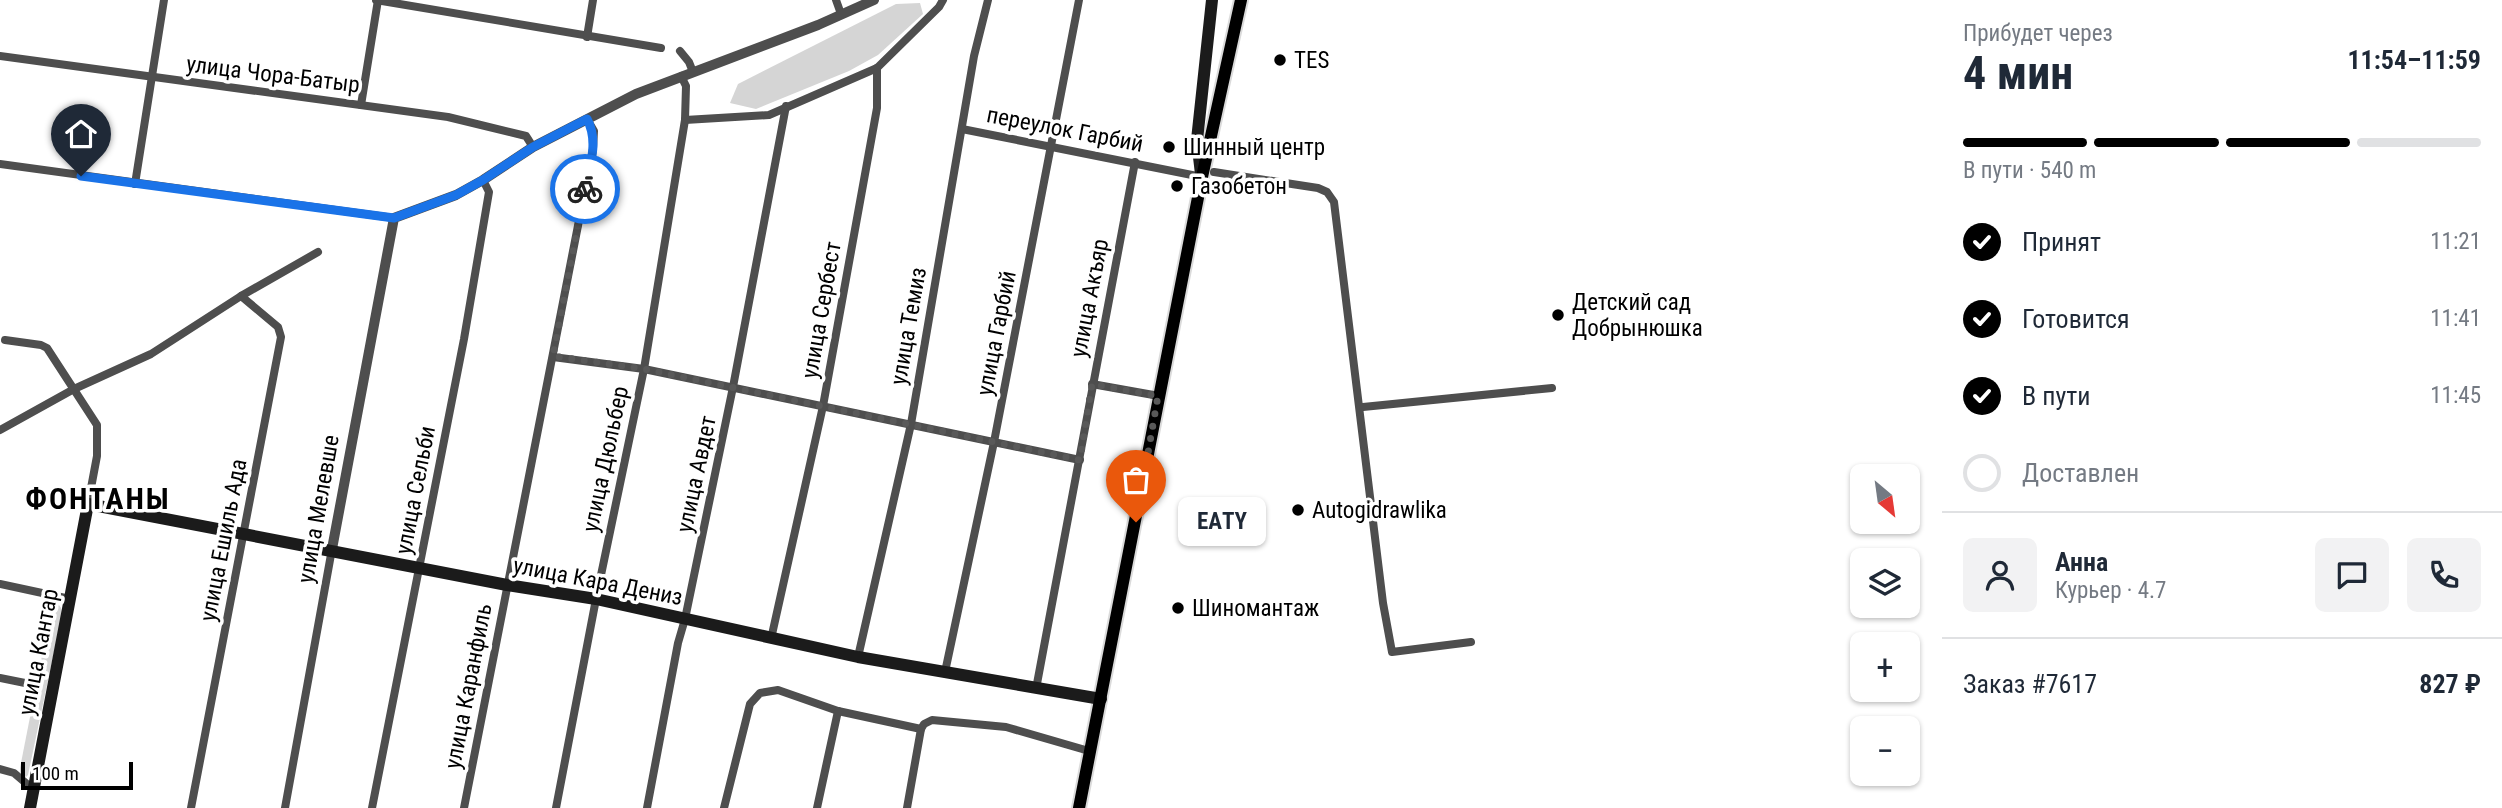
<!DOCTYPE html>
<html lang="ru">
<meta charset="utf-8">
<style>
:root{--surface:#fff;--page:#f2f2f3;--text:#1f2937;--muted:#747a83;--line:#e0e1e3;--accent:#000}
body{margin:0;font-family:"Roboto Condensed",sans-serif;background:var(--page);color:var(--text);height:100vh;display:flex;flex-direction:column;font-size:26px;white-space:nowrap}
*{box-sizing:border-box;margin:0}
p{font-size:23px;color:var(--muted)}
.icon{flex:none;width:38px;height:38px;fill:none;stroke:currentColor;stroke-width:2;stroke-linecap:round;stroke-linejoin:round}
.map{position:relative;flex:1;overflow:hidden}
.panel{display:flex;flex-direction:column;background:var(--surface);width:560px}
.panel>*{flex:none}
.needle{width:46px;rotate:151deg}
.buttons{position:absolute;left:1850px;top:464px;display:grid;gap:14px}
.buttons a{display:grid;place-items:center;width:70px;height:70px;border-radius:10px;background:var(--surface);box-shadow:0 2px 5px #0004;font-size:35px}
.scale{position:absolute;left:21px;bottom:18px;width:112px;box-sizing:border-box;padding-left:7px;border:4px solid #000;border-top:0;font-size:19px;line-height:24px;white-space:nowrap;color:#000;-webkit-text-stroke:5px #fff;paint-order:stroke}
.pin{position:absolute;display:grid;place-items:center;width:60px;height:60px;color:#fff;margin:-72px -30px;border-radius:50% 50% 50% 0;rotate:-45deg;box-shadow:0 0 7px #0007}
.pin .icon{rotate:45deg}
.courier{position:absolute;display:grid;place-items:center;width:70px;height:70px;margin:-35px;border:5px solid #1a73e8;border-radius:50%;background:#fff;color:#222;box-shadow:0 2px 9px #0007}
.bubble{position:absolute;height:49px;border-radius:10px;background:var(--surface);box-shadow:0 2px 5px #0004;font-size:23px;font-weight:700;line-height:49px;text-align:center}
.head em{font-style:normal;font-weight:700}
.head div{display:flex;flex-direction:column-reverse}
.head{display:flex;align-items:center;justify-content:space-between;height:119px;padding:0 21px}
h1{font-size:46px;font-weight:700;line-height:52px}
.bar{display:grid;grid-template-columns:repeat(4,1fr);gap:10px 7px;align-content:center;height:84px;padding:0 21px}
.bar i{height:9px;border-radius:5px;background:var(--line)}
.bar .active{background:var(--accent)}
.bar p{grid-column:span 4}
.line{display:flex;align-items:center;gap:18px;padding:0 21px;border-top:2px solid var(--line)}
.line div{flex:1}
.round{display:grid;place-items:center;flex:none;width:74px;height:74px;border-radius:10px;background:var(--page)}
ol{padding:0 21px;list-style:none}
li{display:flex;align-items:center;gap:21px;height:77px}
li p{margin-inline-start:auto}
li .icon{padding:7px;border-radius:50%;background:var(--accent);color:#fff;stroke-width:4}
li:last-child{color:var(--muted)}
li i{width:38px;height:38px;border:4px solid var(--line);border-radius:50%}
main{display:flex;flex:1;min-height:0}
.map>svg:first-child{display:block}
</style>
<main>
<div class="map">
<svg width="1942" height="808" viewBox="0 0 1942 808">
<rect width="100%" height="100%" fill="#fff"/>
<g fill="#d5d5d5">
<polygon points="920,3 923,14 878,55 849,71 756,109 730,103 738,84 896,4"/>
<polygon points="57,602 61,608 62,614 28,775 26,777 20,773 20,768 51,610 53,604"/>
</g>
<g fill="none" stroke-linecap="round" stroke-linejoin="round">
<defs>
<polyline id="primary" points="1079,808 1202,177 1241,0"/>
</defs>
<use href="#primary" stroke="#dbdbdb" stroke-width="16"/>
<g stroke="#4e4e4e" stroke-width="8">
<polyline points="376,0 661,48"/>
<polyline points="836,0 841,14"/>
<polyline points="587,37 593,0"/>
<polyline points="680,51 689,62 693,72"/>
<polyline points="0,56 448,117 526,136 533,147"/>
<polyline points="361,105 378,0"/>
<polyline points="685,120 769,115 877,68 939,7 943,0"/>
<polyline points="962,129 1202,177"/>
<polyline points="0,164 394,218"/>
<polyline points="1214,172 1318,188 1327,192 1334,202 1383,603 1392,652 1471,642"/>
<polyline points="135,184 164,0"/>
<polyline points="5,340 41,345 47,348 97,425 97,456 88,504"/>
<polyline points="553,357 644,369 1080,460"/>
<polyline points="1092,384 1159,396"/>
<polyline points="1363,407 1552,388"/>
<polyline points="0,430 74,389 151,354 241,296 318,252"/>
<polyline points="0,584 70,599"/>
<polyline points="771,639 823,406 877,108 877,68"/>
<polyline points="858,657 911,424 974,56 988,0"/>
<polyline points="945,672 994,442 1079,0"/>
<polyline points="0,678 30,684"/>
<polyline points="1036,689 1135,162"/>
<polyline points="0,769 14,773 34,790"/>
<polyline points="191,808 281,337 278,327 241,296"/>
<polyline points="285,808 332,549"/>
<polyline points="372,808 464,339 489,192 483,180"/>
<polyline points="464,808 593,149 594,131 587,119"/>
<polyline points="556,808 596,599 644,369 685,120 686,86 681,76"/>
<polyline points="647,808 678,643 685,619 733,387 786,106"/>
<polyline points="724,808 750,704 760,693 778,690 838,711 921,729"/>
<polyline points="817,808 838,711"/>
<polyline points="907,808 921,729 924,724 932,720 1006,727 1089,751"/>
</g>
<polyline stroke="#4e4e4e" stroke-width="10" points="332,549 394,218 456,195 483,180 533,147 636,94 818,25 874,0"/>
<g stroke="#1b1b1b" stroke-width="12">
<polyline points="1201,174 1197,140 1212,0"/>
<polyline points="30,808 88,504 507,585 596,599 858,657 1101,699"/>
</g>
<use href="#primary" stroke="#000" stroke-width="12"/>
</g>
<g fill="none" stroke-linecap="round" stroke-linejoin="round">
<polyline stroke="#595959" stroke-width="7" stroke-dasharray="0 12.6" points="585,189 553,356 644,369 1080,460 1092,384 1158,396 1136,522"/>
<path stroke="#1a73e8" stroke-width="9" d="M 81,176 L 394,218 L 456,195 L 483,180 L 533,147 L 587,119 C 599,141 590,166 585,189"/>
</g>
<g fill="#000" stroke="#fff" stroke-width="2.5">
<circle cx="1280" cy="60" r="7"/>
<circle cx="1169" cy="147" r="7"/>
<circle cx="1177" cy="186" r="7"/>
<circle cx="1558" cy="315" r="7"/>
<circle cx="1298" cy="510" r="7"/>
<circle cx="1178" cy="608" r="7"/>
</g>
<g text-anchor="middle" stroke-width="7" stroke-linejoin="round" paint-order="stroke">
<g font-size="23" fill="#000" stroke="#fff" text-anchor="start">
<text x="1294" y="68">TES</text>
<text x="1183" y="155">Шинный центр</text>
<text x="1191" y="194">Газобетон</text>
<text x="1572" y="310">Детский сад<tspan x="1572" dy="26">Добрынюшка</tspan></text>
<text x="1312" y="518">Autogidrawlika</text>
<text x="1192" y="616">Шиномантаж</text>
</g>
<g font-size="23" fill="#000" stroke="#fff">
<text transform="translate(273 74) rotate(7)" y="8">улица Чора-Батыр</text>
<text transform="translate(1065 129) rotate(11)" y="8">переулок Гарбий</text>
<text transform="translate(1089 298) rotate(-79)" y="8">улица Акъяр</text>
<text transform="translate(821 310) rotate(-80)" y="8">улица Сербест</text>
<text transform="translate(908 326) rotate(-80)" y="8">улица Темиз</text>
<text transform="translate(996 333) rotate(-79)" y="8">улица Гарбий</text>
<text transform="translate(605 459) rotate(-78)" y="8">улица Дюльбер</text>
<text transform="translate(696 474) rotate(-78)" y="8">улица Авдет</text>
<text transform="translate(415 490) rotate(-79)" y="8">улица Сельби</text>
<text transform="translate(318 509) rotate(-80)" y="8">улица Мелевше</text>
<text transform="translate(223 540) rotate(-79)" y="8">улица Ешиль Ада</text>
<text transform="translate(598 581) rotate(11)" y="8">улица Кара Дениз</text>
<text transform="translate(38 652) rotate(-79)" y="8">улица Кантар</text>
<text transform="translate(468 686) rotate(-79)" y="8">улица Каранфиль</text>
</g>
<g font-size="30" font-weight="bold" letter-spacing="2" fill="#000" stroke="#fff">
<text x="98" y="509">ФОНТАНЫ</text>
</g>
</g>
</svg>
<div class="buttons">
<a><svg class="needle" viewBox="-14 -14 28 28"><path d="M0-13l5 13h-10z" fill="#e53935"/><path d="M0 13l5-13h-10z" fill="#747a83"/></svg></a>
<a><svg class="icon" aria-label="layers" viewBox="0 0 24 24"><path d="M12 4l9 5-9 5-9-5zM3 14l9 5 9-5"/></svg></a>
<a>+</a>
<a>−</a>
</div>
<div class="scale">100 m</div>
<div class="pin" style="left:1136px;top:522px;background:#ea580c"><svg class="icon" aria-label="bag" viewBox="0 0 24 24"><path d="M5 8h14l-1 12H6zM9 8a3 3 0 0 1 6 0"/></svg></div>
<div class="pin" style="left:81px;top:176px;background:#1f2937"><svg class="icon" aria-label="home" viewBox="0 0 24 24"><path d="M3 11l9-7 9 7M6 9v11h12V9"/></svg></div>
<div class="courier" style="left:585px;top:189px"><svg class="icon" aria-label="bike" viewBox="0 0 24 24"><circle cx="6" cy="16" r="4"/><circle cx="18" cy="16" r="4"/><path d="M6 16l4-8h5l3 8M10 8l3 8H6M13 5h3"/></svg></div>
<div class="bubble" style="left:1178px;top:497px;width:88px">EАTY</div>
</div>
<section class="panel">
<div class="head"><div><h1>4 мин</h1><p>Прибудет через</p></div><em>11:54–11:59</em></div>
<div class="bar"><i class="active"></i><i class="active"></i><i class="active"></i><i></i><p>В пути · 540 m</p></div>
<ol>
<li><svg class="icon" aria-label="check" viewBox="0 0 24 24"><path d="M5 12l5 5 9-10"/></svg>Принят<p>11:21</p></li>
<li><svg class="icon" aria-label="check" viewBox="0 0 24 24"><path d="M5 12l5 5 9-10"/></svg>Готовится<p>11:41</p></li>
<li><svg class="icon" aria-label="check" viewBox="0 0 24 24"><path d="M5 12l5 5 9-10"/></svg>В пути<p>11:45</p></li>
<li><i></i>Доставлен</li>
</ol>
<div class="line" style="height:126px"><a class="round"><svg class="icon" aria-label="person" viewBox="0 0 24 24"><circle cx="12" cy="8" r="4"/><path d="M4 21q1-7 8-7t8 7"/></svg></a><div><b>Анна</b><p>Курьер · 4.7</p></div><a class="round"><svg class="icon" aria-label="chat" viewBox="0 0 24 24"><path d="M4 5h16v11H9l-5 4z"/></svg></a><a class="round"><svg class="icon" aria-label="phone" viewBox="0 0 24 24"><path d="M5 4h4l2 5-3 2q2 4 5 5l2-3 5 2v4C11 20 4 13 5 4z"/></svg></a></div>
<div class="line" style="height:91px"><div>Заказ #7617</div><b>827 ₽</b></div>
</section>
</main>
